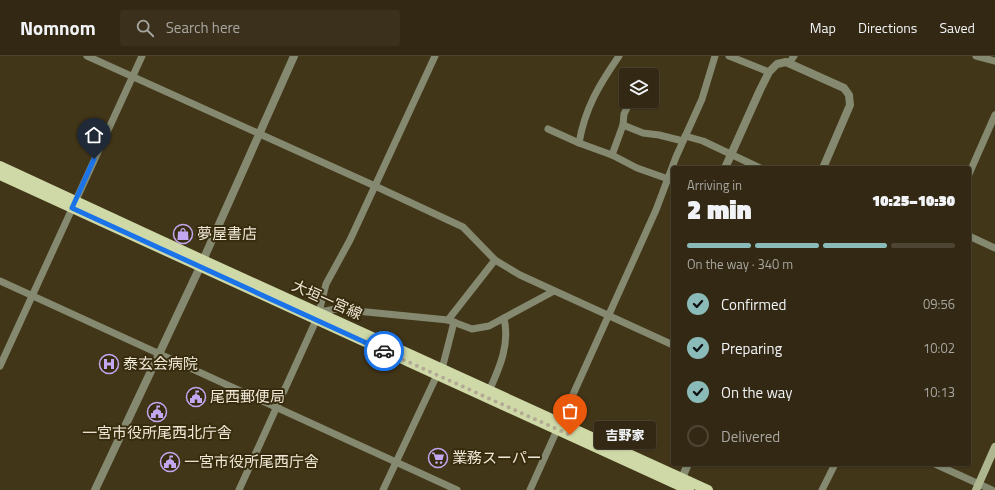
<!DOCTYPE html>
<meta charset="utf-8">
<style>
:root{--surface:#322813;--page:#3a301c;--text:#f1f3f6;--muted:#a8a6a0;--line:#4d4433;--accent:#8bbbb9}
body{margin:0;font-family:"Titillium Web","Noto Sans JP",sans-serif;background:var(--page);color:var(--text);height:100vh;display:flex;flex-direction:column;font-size:15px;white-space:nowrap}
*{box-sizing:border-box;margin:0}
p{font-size:13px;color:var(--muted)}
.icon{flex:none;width:22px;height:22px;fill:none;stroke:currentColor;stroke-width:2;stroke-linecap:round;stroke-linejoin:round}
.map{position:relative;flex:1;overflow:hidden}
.side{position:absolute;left:671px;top:110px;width:300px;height:300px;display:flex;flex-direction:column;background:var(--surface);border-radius:4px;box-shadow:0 1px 3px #0004,0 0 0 1px var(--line)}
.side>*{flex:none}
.tools{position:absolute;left:619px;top:12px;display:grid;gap:8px}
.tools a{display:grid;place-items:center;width:40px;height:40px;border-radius:4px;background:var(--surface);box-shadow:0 1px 3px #0004,0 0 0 1px var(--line);font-size:20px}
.pin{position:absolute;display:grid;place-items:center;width:34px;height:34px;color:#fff;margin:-41px -17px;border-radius:50% 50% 50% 0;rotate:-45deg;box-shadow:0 0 4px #0007}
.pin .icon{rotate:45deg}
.courier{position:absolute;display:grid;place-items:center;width:40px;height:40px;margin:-20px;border:3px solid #1a73e8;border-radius:50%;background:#fff;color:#222;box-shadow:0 1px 5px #0007}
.bubble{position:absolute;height:28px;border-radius:4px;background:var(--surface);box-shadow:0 1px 3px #0004,0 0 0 1px var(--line);font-size:13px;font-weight:800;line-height:28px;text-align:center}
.headline em{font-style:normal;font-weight:800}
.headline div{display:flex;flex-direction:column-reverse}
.headline{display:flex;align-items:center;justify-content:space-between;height:68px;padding:0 16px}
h1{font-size:26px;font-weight:800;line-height:30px}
.bar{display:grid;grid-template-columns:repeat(4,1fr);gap:6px 4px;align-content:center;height:48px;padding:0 16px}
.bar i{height:5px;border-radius:3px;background:var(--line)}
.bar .active{background:var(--accent)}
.bar p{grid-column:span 4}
ol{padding:0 16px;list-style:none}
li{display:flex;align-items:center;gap:12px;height:44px}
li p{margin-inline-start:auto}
li .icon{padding:4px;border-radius:50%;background:var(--accent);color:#111;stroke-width:4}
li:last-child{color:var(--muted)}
li i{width:22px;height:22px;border:2px solid var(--line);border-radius:50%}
header{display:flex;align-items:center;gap:24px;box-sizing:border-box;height:56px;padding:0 20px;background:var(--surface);border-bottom:1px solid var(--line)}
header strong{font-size:19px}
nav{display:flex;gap:22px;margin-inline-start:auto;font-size:14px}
.search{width:280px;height:36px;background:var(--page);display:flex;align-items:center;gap:10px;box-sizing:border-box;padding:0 14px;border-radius:4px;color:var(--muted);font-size:15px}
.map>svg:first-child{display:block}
</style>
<header>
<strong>Nomnom</strong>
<div class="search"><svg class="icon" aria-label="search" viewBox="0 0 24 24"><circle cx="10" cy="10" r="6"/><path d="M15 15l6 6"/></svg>Search here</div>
<nav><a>Map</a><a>Directions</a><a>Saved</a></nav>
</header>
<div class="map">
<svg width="995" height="434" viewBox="0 0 995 434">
<rect width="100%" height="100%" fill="#423619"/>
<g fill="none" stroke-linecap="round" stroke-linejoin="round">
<g stroke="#848970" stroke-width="7">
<polyline points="87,0 375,130 463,171 495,204 520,219 673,289"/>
<polyline points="435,0 350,184 326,228 319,256 336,253 448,264 472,273 489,270 554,235"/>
<polyline points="729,0 769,16"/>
<polyline points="976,0 995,5"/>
<polyline points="789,7 794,0"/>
<polyline points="623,69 643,77 659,79 683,85"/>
<polyline points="548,73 579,87 612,99 637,112 671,124"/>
<polyline points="685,80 703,85 760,112"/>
<path d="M 579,87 C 585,52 599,29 619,0"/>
<polyline points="612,99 623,69 624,58 629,48"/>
<polyline points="969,118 995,59"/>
<polyline points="969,180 995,192"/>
<polyline points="0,225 457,434"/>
<polyline points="448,264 495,204"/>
<polyline points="0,310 142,0"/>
<path d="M 489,335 C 500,311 510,288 504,262"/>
<polyline points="935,408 992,434"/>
<polyline points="239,434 318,260"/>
<polyline points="383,434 437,319 442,313 454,266"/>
<polyline points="530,434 656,154 676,101 702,43 715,0"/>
<polyline points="822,434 835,408"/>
</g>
<g stroke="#848970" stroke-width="8">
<polyline points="725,112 760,34 769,16 777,8 786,6 844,32 849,39 850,49 823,112"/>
<polyline points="682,422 688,408"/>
<polyline points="95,434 200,211 294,0"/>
</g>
<polyline stroke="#aeb68f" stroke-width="8" points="976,434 995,391"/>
<g stroke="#cfd9a7" stroke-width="10">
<polyline points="0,110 203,204 708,434"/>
<polyline points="0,119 689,434"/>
</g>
</g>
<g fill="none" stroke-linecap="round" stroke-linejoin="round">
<polyline stroke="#b2aa94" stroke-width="4" stroke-dasharray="0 7.2" points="384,295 570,379"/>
<polyline stroke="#1a73e8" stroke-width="5" points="94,103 72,152 384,295"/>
</g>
<defs>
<symbol id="shop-ring" viewBox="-11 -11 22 22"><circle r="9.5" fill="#382c0e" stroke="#c4a7f1" stroke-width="1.5"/><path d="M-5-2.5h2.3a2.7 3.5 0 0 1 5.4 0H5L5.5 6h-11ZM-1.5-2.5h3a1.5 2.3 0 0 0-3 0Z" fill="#c4a7f1"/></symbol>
<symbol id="hospital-ring" viewBox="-11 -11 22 22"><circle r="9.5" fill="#382c0e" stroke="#c4a7f1" stroke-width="1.5"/><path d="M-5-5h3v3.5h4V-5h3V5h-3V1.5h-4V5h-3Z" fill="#c4a7f1"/></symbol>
<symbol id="civic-ring" viewBox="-11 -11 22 22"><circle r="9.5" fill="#382c0e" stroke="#c4a7f1" stroke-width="1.5"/><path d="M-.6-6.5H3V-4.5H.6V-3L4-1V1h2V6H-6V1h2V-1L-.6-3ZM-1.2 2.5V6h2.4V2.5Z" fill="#c4a7f1"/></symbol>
<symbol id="supermarket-ring" viewBox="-11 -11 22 22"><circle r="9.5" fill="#382c0e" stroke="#c4a7f1" stroke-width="1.5"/><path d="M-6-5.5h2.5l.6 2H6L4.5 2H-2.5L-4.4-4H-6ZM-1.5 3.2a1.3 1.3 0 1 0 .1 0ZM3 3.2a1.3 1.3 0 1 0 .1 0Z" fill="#c4a7f1"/></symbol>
</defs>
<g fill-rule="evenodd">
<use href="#shop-ring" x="172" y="167" width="22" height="22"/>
<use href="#hospital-ring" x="98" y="297" width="22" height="22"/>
<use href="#civic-ring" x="185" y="330" width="22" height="22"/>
<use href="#civic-ring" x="146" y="345" width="22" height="22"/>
<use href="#supermarket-ring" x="427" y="391" width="22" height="22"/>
<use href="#civic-ring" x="159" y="395" width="22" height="22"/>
</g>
<g text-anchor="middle" stroke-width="4" stroke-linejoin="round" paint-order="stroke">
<g font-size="15" fill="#efe8d7" stroke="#382c0e" text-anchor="start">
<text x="197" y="183">夢屋書店</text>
<text x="123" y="313">泰玄会病院</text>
<text x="210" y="346">尾西郵便局</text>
<text x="157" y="382" text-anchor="middle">一宮市役所尾西北庁舎</text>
<text x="452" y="407">業務スーパー</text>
<text x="184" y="411">一宮市役所尾西庁舎</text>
</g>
<g font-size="15" fill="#efe8d7" stroke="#382c0e">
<text transform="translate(327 244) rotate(24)" y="5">大垣一宮線</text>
</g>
</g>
</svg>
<div class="tools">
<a><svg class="icon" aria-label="layers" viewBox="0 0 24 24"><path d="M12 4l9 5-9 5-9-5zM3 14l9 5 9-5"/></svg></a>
</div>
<div class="pin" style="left:570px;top:379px;background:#ea580c"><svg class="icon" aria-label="bag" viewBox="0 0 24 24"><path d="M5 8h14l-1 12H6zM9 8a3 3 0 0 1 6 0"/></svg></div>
<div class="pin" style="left:94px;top:103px;background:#1f2937"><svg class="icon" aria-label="home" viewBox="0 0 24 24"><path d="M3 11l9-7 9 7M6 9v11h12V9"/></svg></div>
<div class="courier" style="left:384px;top:295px"><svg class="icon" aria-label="car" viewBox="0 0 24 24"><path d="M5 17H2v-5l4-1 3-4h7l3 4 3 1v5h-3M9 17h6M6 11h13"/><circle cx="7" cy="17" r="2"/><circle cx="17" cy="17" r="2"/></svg></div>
<div class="bubble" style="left:594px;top:365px;width:62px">吉野家</div>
<section class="side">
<div class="headline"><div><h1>2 min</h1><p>Arriving in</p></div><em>10:25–10:30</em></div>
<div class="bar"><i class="active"></i><i class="active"></i><i class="active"></i><i></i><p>On the way · 340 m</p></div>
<ol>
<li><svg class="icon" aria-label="check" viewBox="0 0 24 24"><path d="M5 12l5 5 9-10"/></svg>Confirmed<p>09:56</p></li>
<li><svg class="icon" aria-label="check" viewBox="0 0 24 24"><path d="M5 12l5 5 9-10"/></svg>Preparing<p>10:02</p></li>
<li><svg class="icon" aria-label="check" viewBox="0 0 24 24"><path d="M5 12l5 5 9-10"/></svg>On the way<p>10:13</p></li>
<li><i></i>Delivered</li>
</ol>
</section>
</div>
